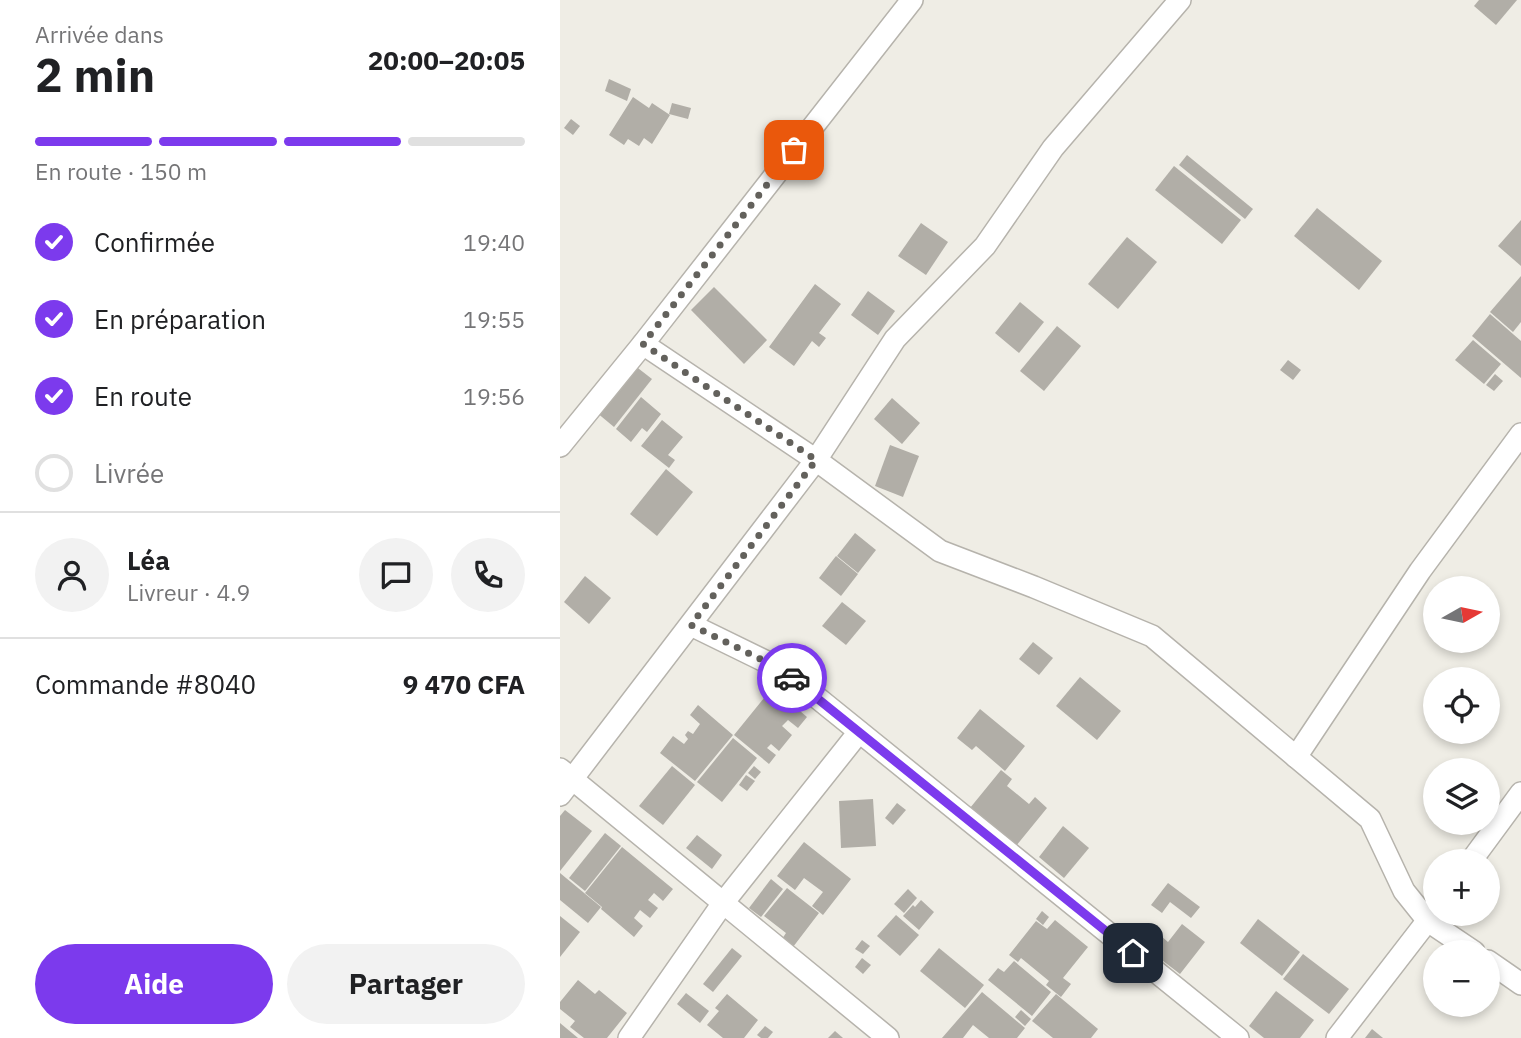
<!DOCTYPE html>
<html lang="fr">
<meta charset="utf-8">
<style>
:root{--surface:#fff;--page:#f2f2f2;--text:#202124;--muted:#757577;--line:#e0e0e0;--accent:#7c3aed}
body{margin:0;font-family:"IBM Plex Sans",sans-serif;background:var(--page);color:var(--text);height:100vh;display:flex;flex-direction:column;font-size:26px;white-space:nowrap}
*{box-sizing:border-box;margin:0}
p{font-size:23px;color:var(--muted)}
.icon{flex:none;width:38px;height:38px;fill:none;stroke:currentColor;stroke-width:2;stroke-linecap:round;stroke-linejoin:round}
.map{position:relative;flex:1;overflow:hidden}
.sheet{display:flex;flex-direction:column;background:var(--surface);width:560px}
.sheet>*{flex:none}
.needle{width:46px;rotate:81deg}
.tools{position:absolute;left:863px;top:576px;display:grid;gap:14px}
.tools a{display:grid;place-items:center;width:77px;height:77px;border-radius:50%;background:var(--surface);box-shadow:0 4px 10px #0003;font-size:35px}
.pin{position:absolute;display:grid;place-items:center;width:60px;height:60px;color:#fff;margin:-30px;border-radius:14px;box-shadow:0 4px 10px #0006}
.courier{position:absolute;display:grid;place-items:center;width:70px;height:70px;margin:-35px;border:5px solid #7c3aed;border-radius:50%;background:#fff;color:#222;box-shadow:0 2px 9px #0007}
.summary em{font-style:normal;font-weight:700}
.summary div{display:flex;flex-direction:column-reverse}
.summary{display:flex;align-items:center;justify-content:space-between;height:119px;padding:0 35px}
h1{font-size:46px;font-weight:700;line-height:52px}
.bar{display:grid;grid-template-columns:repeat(4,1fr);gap:10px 7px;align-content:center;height:84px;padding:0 35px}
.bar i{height:9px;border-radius:5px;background:var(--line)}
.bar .current{background:var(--accent)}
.bar p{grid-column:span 4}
.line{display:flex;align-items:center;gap:18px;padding:0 35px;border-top:2px solid var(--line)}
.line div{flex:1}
.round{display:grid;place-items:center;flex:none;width:74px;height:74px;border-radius:37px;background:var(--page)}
ol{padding:0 35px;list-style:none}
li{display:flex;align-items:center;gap:21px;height:77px}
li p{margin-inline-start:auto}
li .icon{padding:7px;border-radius:50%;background:var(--accent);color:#fff;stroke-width:4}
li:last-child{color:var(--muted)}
li i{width:38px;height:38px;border:4px solid var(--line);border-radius:50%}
.action{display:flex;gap:14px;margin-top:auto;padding:14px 35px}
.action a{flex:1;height:80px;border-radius:42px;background:var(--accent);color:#fff;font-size:28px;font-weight:700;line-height:80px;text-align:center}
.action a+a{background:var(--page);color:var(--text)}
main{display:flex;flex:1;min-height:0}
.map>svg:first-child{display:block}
</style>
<main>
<section class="sheet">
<div class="summary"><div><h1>2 min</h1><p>Arrivée dans</p></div><em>20:00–20:05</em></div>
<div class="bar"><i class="current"></i><i class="current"></i><i class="current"></i><i></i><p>En route · 150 m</p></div>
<ol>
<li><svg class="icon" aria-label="check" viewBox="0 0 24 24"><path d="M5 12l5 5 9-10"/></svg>Confirmée<p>19:40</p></li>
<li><svg class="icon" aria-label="check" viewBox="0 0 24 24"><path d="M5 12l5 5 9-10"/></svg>En préparation<p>19:55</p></li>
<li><svg class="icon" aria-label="check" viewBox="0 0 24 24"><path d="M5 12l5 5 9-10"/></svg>En route<p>19:56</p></li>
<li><i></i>Livrée</li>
</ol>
<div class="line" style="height:126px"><a class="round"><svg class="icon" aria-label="person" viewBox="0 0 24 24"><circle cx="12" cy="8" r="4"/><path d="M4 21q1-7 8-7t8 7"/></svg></a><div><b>Léa</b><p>Livreur · 4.9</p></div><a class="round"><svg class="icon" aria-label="chat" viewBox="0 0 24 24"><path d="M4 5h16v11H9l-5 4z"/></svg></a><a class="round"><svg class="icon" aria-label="phone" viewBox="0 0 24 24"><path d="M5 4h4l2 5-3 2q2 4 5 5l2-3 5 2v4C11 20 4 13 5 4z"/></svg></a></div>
<div class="line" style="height:91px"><div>Commande #8040</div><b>9 470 CFA</b></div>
<div class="action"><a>Aide</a><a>Partager</a></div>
</section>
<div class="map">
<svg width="961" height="1038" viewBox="0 0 961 1038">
<rect width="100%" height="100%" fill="#efede5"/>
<g fill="#b1aea7">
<polygon points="919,0 957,0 936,25 914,6"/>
<polygon points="49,79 71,89 67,101 45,91"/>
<polygon points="73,97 89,108 92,103 110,115 92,144 84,138 79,146 68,139 64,145 49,135"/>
<polygon points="112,103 131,108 128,119 109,114"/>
<polygon points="11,119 20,126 13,135 4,128"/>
<polygon points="627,155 693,209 685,219 619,165"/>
<polygon points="614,166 681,220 662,244 595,190"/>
<polygon points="757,208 822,261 799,290 734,236"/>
<polygon points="961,220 961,266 938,246"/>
<polygon points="361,223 388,242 366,275 338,256"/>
<polygon points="567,237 597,262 558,309 528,284"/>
<polygon points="961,276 961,322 953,332 930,312"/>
<polygon points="255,284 281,304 259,333 266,338 259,347 252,341 234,366 209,347"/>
<polygon points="154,287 207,340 184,364 131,310"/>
<polygon points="308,291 335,311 318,335 291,315"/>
<polygon points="460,302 484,322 459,353 435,333"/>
<polygon points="930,314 961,341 961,378 912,336"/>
<polygon points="497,326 521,346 484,391 460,371"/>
<polygon points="913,340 941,364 924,384 895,360"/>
<polygon points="728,360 741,370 733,380 720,370"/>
<polygon points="74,365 92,379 54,427 36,412"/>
<polygon points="935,374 943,381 934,391 926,385"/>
<polygon points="81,397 101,414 87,432 82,428 71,442 56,429"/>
<polygon points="332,398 360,423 342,444 314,419"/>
<polygon points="102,420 123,437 108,455 115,460 109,468 81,446"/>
<polygon points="330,445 359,456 343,497 315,486"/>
<polygon points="106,469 133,492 97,536 70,514"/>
<polygon points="295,533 316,550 298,573 277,556"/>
<polygon points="276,556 298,574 281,596 259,578"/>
<polygon points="25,576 51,598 29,624 4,602"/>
<polygon points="282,602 306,621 286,645 262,626"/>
<polygon points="473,642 493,658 479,675 459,659"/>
<polygon points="520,677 561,711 537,740 496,706"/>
<polygon points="208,693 230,710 233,705 247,717 238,728 228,720 222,726 232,735 219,751 211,744 207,748 216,755 209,764 174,735"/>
<polygon points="138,705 173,735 135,781 100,753 113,736 124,744 128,739 125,735 128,731 133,734 140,724 130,715"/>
<polygon points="420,709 465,746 445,771 416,746 412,750 397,738"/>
<polygon points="173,738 197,758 162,802 137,782"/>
<polygon points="112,766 135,785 103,825 79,806"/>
<polygon points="194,766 201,772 195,779 188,773"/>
<polygon points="441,770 452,779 447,786 469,804 475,797 487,808 456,846 410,808"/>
<polygon points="186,775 195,781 187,791 179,785"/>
<polygon points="313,799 316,846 281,848 279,801"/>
<polygon points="337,803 346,810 333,825 325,818"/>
<polygon points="5,810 32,831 0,871 0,816"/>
<polygon points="503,826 529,848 504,878 479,857"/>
<polygon points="45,833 61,846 25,891 9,878"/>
<polygon points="137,835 162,855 152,869 126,848"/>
<polygon points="244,842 291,879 263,915 252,906 263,892 244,878 235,890 217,876"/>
<polygon points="62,847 113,889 103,901 94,893 88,900 98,908 90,918 80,910 74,918 83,926 74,937 41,909 42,907 25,893"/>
<polygon points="0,873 41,907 28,923 0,900"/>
<polygon points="211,879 223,889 201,917 189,908"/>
<polygon points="608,883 640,907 631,918 610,902 602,913 591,905"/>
<polygon points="227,888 259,913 233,947 222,939 226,933 204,916"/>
<polygon points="348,889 357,898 344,913 334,904"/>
<polygon points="361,900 374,912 359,930 343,916 353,905 355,907"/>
<polygon points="482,911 489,917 483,925 476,919"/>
<polygon points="336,915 359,935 340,956 317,936"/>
<polygon points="0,916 20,932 0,957"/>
<polygon points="698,919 740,952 722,976 680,943"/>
<polygon points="495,920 528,947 503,978 511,984 501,997 486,985 489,981 461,958 458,962 449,955 476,921 487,929"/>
<polygon points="622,924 645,942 620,974 576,940 588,925 608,942"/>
<polygon points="302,940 310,946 303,954 295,949"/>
<polygon points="172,948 182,956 153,992 143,984"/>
<polygon points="379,948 424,985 405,1008 360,971"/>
<polygon points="743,954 789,989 769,1014 723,979"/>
<polygon points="302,958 311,965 303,974 295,967"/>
<polygon points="454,961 491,992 472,1016 428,980 438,968 444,972"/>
<polygon points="18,980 35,994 39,990 67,1013 47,1038 24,1038 10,1027 15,1021 0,1009 0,1002"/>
<polygon points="716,991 754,1020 740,1038 704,1038 689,1026"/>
<polygon points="422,992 465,1028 457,1038 429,1038 413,1025 403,1038 382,1038"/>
<polygon points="126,993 149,1011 140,1023 117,1004"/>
<polygon points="167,994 198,1020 184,1038 163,1038 147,1025 159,1011 155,1008"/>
<polygon points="496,994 538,1029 531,1038 493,1038 472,1021"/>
<polygon points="461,1010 471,1019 465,1026 455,1017"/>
<polygon points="0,1023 18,1038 0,1038"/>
<polygon points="205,1026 213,1032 208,1038 201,1038 197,1035"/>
<polygon points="812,1029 823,1038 805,1038"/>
<polygon points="275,1031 283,1038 268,1038"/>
</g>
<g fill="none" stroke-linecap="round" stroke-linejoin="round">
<defs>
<g id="minor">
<polyline points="83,344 256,460 380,551 474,587 592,636 810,819 844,891 868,921 914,952"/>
<polyline points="0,446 83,344 352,0"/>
<polyline points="131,625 223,670 678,1038"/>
<polyline points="736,757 860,571 961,434"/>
<polyline points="0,769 328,1038"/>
<polyline points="0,795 256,460 335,339 425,246 493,148 620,0"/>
<polyline points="911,861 961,793"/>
<polyline points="928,961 961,984"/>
<polyline points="69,1038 163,903 299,732"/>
<polyline points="777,1038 875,911"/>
</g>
</defs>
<use href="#minor" stroke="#b6b3ac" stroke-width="24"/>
<use href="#minor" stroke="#fff" stroke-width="21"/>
</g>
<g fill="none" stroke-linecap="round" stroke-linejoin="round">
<polyline stroke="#63615c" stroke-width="7" stroke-dasharray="0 12.6" points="232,678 223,670 131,625 256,460 83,344 234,150"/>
<polyline stroke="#7c3aed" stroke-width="9" points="232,678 573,953"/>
</g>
</svg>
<div class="tools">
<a><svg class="needle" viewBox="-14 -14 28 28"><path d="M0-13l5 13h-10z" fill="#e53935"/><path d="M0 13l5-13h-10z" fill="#757577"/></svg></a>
<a><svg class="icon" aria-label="locate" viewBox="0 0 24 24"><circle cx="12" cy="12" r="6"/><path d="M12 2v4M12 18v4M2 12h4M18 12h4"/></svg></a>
<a><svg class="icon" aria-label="layers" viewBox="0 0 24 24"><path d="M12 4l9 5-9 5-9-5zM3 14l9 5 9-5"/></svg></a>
<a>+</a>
<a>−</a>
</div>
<div class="pin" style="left:234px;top:150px;background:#ea580c"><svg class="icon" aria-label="bag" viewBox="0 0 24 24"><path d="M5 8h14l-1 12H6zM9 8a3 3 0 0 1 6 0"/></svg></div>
<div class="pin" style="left:573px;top:953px;background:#1f2937"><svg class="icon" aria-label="home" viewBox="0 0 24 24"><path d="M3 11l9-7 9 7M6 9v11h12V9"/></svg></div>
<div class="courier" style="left:232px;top:678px"><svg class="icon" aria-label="car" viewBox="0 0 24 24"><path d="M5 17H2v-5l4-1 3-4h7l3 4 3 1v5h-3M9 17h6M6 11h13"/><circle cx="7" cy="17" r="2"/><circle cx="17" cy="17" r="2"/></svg></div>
</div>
</main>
